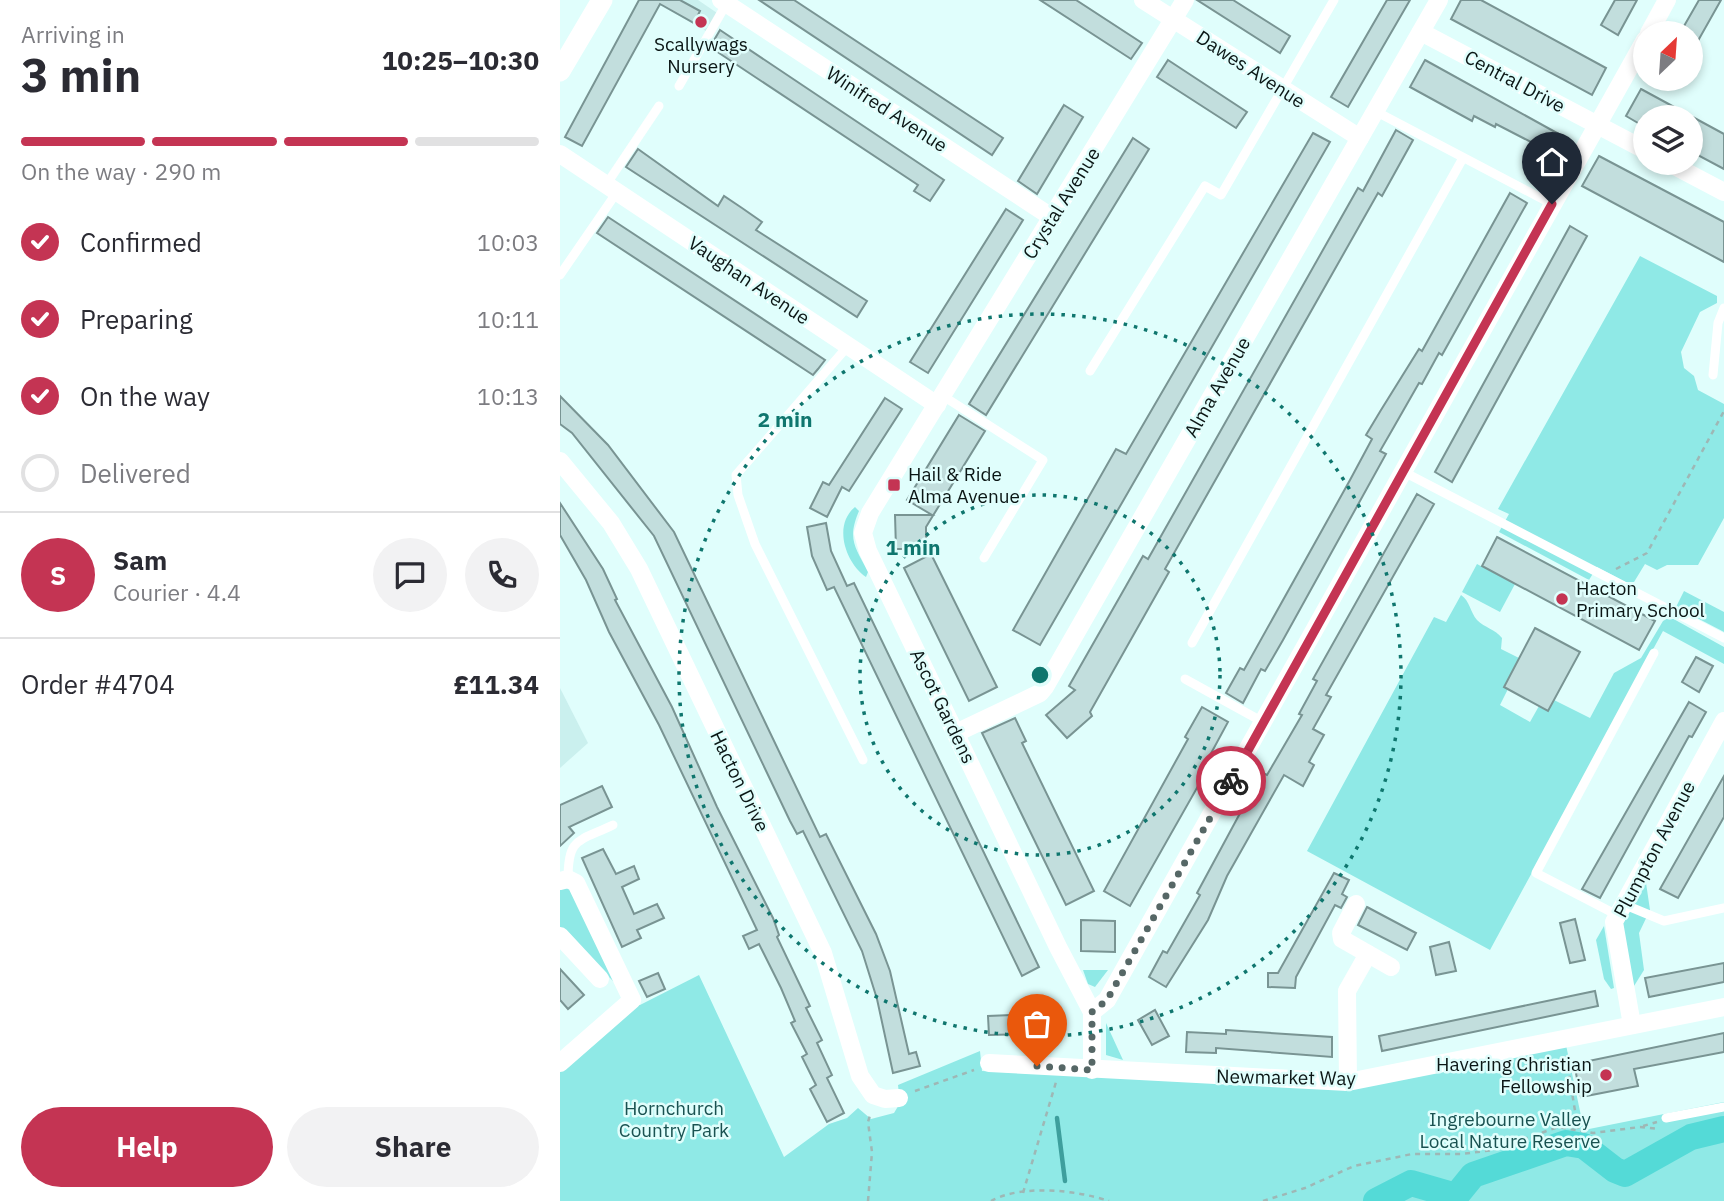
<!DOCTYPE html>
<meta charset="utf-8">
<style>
:root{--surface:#fff;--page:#f2f2f3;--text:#2b2b33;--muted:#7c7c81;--line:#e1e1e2;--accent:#c43453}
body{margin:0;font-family:"IBM Plex Sans",sans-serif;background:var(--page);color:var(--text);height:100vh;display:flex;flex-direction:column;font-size:26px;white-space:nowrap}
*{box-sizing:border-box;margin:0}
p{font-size:23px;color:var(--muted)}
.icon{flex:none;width:38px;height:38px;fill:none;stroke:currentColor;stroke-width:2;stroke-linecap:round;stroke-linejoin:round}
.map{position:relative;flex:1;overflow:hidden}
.details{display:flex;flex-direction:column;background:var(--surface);width:560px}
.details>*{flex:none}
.needle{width:46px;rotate:25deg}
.buttons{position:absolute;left:1073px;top:21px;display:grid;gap:14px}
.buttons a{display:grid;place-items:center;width:70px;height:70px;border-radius:50%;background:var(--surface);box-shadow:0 4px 10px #0003;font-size:35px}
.pin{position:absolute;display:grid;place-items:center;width:60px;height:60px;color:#fff;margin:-72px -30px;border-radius:50% 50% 50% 0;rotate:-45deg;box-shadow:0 0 7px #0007}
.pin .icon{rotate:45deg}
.courier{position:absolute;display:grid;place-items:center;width:70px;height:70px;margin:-35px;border:5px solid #c43453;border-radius:50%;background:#fff;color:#222;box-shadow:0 2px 9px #0007}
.overview em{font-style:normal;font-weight:700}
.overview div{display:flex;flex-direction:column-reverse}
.overview{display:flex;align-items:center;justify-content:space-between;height:119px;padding:0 21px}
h1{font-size:46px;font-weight:700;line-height:52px}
.bar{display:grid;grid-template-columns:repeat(4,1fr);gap:10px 7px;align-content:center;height:84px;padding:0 21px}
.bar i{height:9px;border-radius:5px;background:var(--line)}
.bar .on{background:var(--accent)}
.bar p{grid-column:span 4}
.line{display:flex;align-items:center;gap:18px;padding:0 21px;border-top:2px solid var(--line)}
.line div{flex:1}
.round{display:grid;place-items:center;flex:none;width:74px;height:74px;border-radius:37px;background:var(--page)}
ol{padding:0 21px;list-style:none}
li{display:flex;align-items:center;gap:21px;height:77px}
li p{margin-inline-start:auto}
li .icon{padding:7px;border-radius:50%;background:var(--accent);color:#fff;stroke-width:4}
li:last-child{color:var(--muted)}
li i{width:38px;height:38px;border:4px solid var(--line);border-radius:50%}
.button{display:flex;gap:14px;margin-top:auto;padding:14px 21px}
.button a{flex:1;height:80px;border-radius:42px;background:var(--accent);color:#fff;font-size:28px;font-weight:700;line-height:80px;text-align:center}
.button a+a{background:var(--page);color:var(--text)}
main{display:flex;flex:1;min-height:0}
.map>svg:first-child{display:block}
</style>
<main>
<section class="details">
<div class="overview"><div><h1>3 min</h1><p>Arriving in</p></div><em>10:25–10:30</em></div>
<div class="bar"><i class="on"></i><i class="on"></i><i class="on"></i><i></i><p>On the way · 290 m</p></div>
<ol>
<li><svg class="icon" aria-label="check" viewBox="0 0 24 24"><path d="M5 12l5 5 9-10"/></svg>Confirmed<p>10:03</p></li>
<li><svg class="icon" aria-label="check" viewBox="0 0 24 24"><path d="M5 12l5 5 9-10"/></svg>Preparing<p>10:11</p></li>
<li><svg class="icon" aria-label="check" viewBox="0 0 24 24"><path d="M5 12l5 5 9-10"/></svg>On the way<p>10:13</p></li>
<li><i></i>Delivered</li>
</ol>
<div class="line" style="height:126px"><b class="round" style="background:var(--accent);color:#fff">S</b><div><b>Sam</b><p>Courier · 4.4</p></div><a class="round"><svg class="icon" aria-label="chat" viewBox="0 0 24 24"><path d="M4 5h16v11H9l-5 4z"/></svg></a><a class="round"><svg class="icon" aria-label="phone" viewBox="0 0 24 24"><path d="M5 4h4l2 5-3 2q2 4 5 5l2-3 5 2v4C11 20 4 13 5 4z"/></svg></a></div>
<div class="line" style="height:91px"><div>Order #4704</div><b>£11.34</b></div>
<div class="button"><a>Help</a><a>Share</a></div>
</section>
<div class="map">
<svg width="1164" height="1201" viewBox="0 0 1164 1201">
<rect width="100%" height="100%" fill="#e0fefc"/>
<g fill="#caf0ee">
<polygon points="91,0 138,0 157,13 146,31"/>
<polygon points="0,688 28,743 0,768"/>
</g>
<g fill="#8fe9e6">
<polygon points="1080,256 1157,296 1157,303 1140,312 1121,352 1124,368 1134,376 1138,390 1164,404 1164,518 1138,565 1107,565 1097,570 1085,564 1074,582 1066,582 1037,567 1029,580 939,532 949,514 938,509"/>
<path d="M 295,507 L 299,511 C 287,539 295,547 308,572 L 306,577 C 285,562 273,525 295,507 Z"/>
<polygon points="917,564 955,584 940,612 902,592"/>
<polygon points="1124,591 1164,612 1164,632 1116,607"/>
<path d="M 901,595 C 910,601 910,612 917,620 C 925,628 935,629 942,638 L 941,649 L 959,658 L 944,686 L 948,689 L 940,705 L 970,722 L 979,706 L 988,711 L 994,700 L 1030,718 L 1054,673 L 1081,658 L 1103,621 L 1110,617 L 1164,647 L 1164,664 L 1103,631 L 930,950 L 747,851 L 874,617 L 886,622 Z"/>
<polygon points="1085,876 1090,910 1079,933 1084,970 1069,994 1059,929"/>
<polygon points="0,887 11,887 57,985 0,928"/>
<polygon points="1044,926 1054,988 1051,989 1044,979 1036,940"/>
<polygon points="523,970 548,970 535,987 528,984"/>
<polygon points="139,975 224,1157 269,1124 287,1118 298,1108 311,1119 334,1113 340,1103 338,1085 420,1051 422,1071 775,1089 1006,1045 1024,1130 1164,1102 1164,1201 0,1201 0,1070 75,1003 80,1005"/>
<polygon points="546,1023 563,1060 546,1055"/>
</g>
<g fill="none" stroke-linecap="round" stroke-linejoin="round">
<polyline stroke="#3e9f9d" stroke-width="4.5" points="497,1118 505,1181"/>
<polyline stroke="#54dad7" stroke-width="26" points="816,1201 851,1183 896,1196 913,1175 1006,1143 1024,1146 1055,1170 1065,1174 1131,1137 1164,1129"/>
</g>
<g fill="#c2dedd" stroke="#799493" stroke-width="2">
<polygon points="79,0 120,0 140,11 134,23 100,4 22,146 5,137"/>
<polygon points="199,0 234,0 443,138 432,155"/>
<polygon points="480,0 516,0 582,43 571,59"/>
<polygon points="637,0 673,0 730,36 720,53"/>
<polygon points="827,0 850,0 788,107 771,97"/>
<polygon points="901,0 921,0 1046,68 1032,95 891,19"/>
<polygon points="1055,0 1077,0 1058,35 1041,25"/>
<polygon points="1139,0 1161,0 1130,55 1130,33 1120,33"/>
<polygon points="160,30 384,180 370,201 354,191 358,185 150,47"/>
<polygon points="608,60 687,112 676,128 597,77"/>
<polygon points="865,60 1006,138 996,155 936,124 935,127 914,116 912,121 850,87"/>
<polygon points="1081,89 1164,134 1164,169 1130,151 1130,117 1085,117 1085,127 1066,116"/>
<polygon points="504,105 523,117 477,194 458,181"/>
<polygon points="836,130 853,140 822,196 818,193 605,569 609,572 530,712 532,716 507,738 486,715 515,690 509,686 566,586 583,556 588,559 798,188 803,191"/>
<polygon points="753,133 770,142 480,645 453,630 556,449 566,454"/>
<polygon points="573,138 589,149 426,415 409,404"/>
<polygon points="78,149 158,206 164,196 182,208 202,222 196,230 307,301 297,317 66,167"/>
<polygon points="1039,156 1164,222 1164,262 1022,186"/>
<polygon points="950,193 967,203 882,355 879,353 862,384 859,383 831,432 820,451 826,454 723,640 705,671 701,669 683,703 666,693 680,668 684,670 790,480 812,439 806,435 821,410 859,349 862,351"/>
<polygon points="446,209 463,220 368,373 350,362"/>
<polygon points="48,217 265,360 258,369 253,375 37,233"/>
<polygon points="1010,226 1027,236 892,482 875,472"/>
<polygon points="0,396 48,445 114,532 260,837 266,834 316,934 330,971 349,1054 356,1052 360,1066 333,1073 317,999 302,951 243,831 237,834 230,821 94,536 12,433 0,424"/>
<polygon points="325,398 342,409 289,491 282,487 267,517 250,508 263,482 269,485"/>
<polygon points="399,415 425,431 366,527 366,549 336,549 335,515 372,515 347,500"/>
<polygon points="857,494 874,504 766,695 771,697 753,729 764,735 749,762 754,765 743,786 724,775 667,876 648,920 606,987 589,977 603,951 607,953 640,895 637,893 685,804 703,773 707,775 742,715 739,714 757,681 753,679"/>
<polygon points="0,503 43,569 57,599 55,600 112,707 157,807 213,918 219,935 217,937 250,1006 246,1008 262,1040 257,1043 272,1075 267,1078 284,1113 267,1122 250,1089 256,1085 242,1057 247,1054 231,1023 235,1021 221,988 199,944 189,949 183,936 197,930 99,725 49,632 26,580 0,535"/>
<polygon points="266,523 271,551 287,586 294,583 479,967 462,976 274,587 267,590 252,556 247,527"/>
<polygon points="937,537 1095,621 1079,650 922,566"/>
<polygon points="371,554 437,687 409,701 344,568"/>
<polygon points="975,628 1020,652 988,711 944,687"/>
<polygon points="1136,657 1153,666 1139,692 1122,682"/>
<polygon points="1129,702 1146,712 1132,737 1129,736 1040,898 1022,889"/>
<polygon points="642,707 668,722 642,770 646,772 570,906 544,891 628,739 625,737"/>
<polygon points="455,718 466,741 462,743 534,891 506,905 422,733"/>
<polygon points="1164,776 1164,817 1118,898 1100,889"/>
<polygon points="42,786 52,807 9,827 14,833 0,846 0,805"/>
<polygon points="43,849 56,874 74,866 79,879 62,887 74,914 97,904 104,918 77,930 81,938 62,947 22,858"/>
<polygon points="774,873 789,880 782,894 787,897 781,908 775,905 736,977 735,988 708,987 708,973 718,973"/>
<polygon points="807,907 856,933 847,950 798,925"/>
<polygon points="1015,919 1025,960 1010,963 1000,923"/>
<polygon points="521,920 555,921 555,952 521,951"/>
<polygon points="889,942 896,971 876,975 870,947"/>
<polygon points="1164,963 1164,982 1089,997 1085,978"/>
<polygon points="0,969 24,995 8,1009 0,1000"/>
<polygon points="98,973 105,989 87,997 79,981"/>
<polygon points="1035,991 1038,1006 822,1051 819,1036"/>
<polygon points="595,1010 609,1036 592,1045 578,1020"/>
<polygon points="503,1013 504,1033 429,1035 428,1016"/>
<polygon points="666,1030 772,1037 772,1057 656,1048 656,1053 626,1052 627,1032 666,1034"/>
<polygon points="1164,1033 1164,1052 1074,1069 1078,1086 1021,1097 1014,1064"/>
</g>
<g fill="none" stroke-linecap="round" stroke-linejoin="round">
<g stroke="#9eb7b5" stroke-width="2.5" stroke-dasharray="5 5" stroke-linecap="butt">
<polyline points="1056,569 1087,553 1164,411"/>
<polyline points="1006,1056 1018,1129"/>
<polyline points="355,1091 414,1070"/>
<polyline points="1083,1126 1097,1122"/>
<polyline points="463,1193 496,1082"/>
<polyline points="308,1201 312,1152 308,1122 311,1112"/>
<path d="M 431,1201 C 462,1184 516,1190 549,1201"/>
<polyline points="703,1201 745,1188 794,1166 852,1154 902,1154 933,1150 998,1127 1033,1133 1080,1127 1099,1129"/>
</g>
<g stroke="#fff" stroke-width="9">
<polyline points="119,86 168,1"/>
<polyline points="815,111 992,204"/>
<polyline points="46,185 99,106"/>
<polyline points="0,275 57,192"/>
<polyline points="288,346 176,475 178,495 195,544 303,760"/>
<polyline points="530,371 645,186 661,195 774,0"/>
<polyline points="1153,375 1158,323 1164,308"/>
<polyline points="383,396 483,460 424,558"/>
<polyline points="842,471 1164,638"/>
<polyline points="632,643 903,158"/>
<polyline points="625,679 703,722"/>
<path d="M 8,879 C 8,837 18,842 53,825"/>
<polyline points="1063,904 1104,921 1164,908"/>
<polyline points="1057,915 976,873 1094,653"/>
<polyline points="1106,1118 1164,1107"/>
</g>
<g stroke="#fff" stroke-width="18">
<polyline points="161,0 493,218"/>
<polyline points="583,0 800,138"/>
<polyline points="861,32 1085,150"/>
<polyline points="1089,33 1107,0"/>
<polyline points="0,154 377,405"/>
<polyline points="1109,163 1164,192"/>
<polyline points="0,461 51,523 79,569 263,953 300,1076 313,1095 325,1099 339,1098"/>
<polyline points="396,733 480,693 485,687 879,0"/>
<polyline points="0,881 8,879 16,883 72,1000 0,1063"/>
<polyline points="796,904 781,933 782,939 831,967"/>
<polyline points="0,936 40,979"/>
<polyline points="532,1012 547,1000 1085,40"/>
<polyline points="1072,1025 1054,922 1164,721"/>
<polyline points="429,1063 788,1082 1164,1007"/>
<polyline points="532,1070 532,1012 498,947 308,551 303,533 310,513 625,0"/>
<polyline points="788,1082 787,991 808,954"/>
</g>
<polyline stroke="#fff" stroke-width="21" points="0,71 42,0"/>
</g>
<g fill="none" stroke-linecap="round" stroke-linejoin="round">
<polyline stroke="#566766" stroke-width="7" stroke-dasharray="0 12.6" points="477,1066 532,1070 532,1012 547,1000 671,781"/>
<polyline stroke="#c43453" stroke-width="9" points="671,781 992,204"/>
</g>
<g fill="none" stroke="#0f766e" stroke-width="3.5" stroke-dasharray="3.5 7">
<circle cx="480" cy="675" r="180"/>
<circle cx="480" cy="675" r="361"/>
</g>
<g fill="#c43453" stroke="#e0fefc" stroke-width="2.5">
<circle cx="141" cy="22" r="7"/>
<rect x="327" y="478" width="14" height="14" rx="3.5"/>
<circle cx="1002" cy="599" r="7"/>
<circle cx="1046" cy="1075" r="7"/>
</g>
<g text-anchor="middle" stroke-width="5" stroke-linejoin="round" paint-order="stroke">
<g font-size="19" fill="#0b1615" stroke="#e0fefc" text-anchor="start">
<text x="141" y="51" text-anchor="middle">Scallywags<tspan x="141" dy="22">Nursery</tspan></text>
<text x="348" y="481">Hail &amp; Ride<tspan x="348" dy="22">Alma Avenue</tspan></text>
<text x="1016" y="595">Hacton<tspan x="1016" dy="22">Primary School</tspan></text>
<text x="1032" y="1071" text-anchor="end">Havering Christian<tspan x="1032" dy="22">Fellowship</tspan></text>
</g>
<g font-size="19" fill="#0b1615" stroke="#e0fefc">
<text transform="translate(691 69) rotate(33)" y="7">Dawes Avenue</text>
<text transform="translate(955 81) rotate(28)" y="7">Central Drive</text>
<text transform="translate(327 109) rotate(33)" y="7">Winifred Avenue</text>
<text transform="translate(501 203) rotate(-58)" y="7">Crystal Avenue</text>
<text transform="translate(189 280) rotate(34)" y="7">Vaughan Avenue</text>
<text transform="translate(657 387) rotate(-60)" y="7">Alma Avenue</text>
<text transform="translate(383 706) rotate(64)" y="7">Ascot Gardens</text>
<text transform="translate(180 781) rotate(64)" y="7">Hacton Drive</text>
<text transform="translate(1094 849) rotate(-62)" y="7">Plumpton Avenue</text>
<text transform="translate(726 1077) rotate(1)" y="7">Newmarket Way</text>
</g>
<g font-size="19" fill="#195251" stroke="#e0fefc">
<text x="114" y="1115">Hornchurch<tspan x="114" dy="22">Country Park</tspan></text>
<text x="950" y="1126">Ingrebourne Valley<tspan x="950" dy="22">Local Nature Reserve</tspan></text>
</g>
</g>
<circle cx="480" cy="675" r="10" fill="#0f766e" stroke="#e0fefc" stroke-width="3.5"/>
<g font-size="21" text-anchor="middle" font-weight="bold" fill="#0f766e" stroke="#e0fefc" stroke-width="5" stroke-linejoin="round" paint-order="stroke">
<text x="225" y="427">2 min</text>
<text x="353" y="555">1 min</text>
</g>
</svg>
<div class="buttons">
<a><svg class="needle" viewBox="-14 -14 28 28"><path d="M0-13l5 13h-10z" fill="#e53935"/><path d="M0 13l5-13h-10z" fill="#7c7c81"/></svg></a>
<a><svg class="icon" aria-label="layers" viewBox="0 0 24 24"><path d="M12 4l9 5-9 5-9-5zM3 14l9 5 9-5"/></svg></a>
</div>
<div class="pin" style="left:477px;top:1066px;background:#ea580c"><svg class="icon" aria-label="bag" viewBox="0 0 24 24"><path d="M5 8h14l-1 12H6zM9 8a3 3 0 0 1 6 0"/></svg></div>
<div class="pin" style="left:992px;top:204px;background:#1f2937"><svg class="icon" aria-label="home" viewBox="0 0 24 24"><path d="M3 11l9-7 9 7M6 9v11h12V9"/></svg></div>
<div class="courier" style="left:671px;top:781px"><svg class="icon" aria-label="bike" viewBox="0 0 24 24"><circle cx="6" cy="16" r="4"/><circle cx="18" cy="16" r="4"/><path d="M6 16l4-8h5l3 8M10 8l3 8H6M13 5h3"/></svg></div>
</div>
</main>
